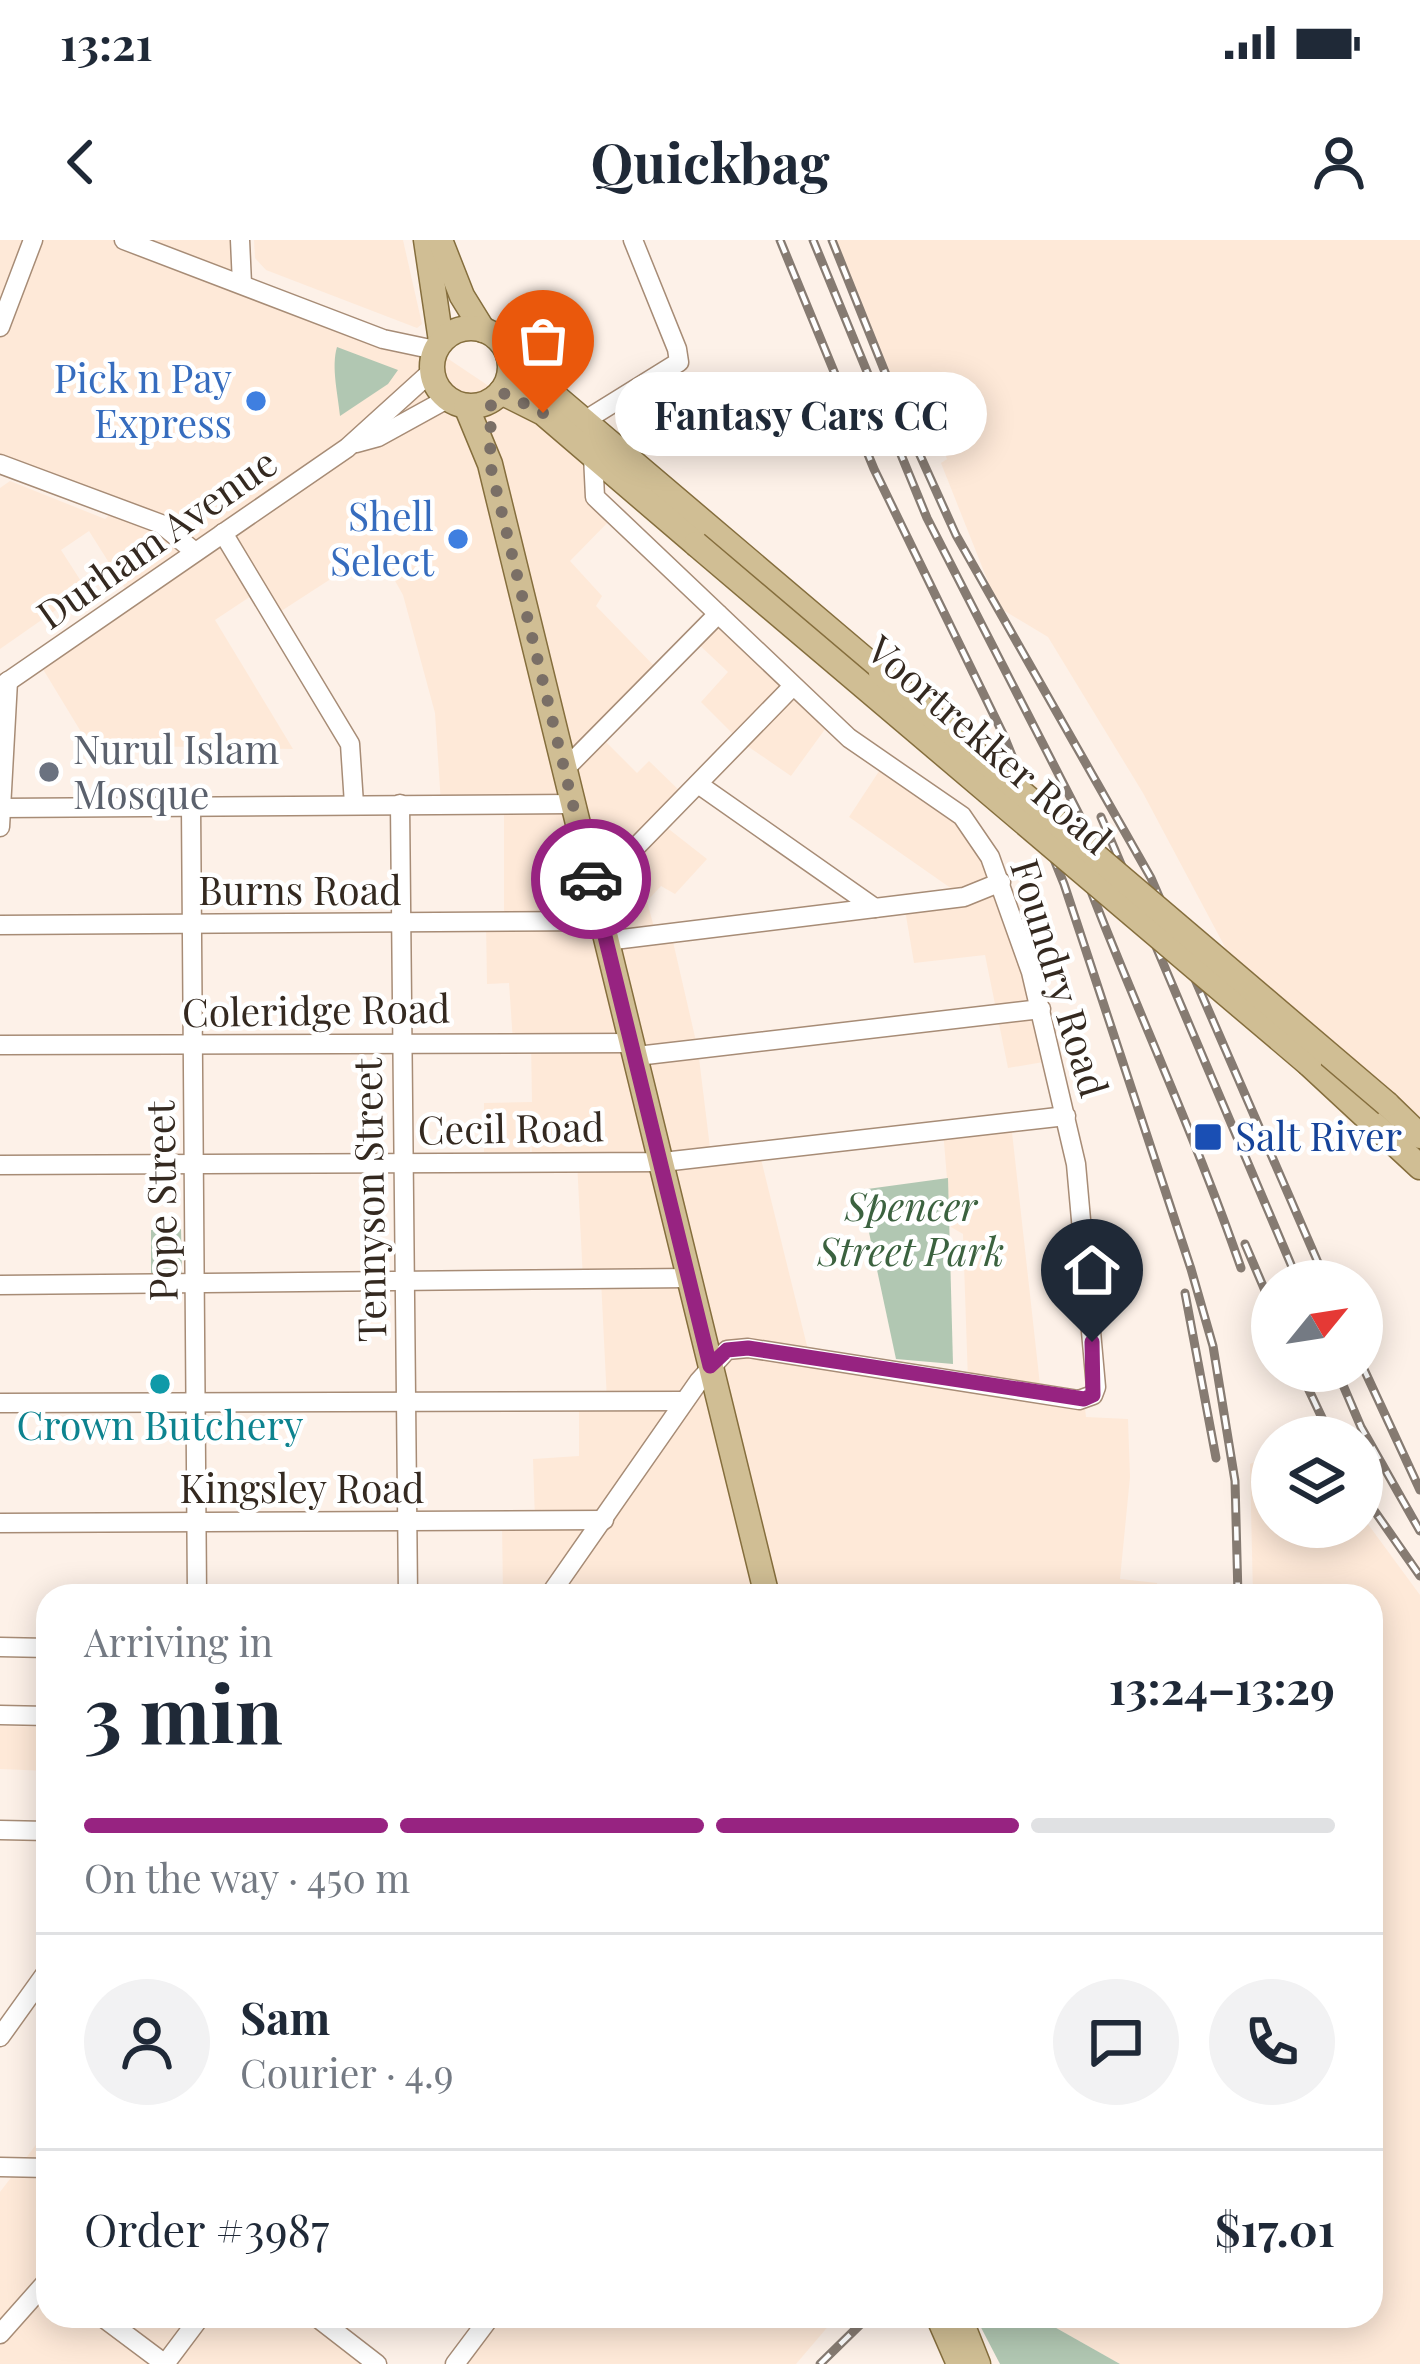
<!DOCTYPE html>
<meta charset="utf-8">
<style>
:root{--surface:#fff;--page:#f2f2f3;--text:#1f2937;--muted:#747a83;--line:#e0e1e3;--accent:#972381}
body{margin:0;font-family:"Playfair Display",serif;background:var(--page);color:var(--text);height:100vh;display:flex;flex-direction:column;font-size:45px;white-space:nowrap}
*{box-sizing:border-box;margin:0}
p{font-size:39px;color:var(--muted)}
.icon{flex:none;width:66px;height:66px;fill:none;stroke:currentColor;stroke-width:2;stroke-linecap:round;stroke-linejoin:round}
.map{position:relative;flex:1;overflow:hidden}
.side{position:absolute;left:36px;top:1344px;width:1347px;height:744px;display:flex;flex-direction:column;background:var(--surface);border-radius:36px;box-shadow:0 6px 30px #0003}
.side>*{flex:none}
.needle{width:78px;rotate:60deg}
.fabs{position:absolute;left:1251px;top:1020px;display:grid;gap:24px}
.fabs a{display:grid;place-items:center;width:132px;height:132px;border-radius:50%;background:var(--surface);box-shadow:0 6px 30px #0003;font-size:60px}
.pin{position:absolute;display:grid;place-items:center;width:102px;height:102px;color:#fff;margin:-123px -51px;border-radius:50% 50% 50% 0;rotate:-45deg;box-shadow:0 0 12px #0007}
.pin .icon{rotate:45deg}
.courier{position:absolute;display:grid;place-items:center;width:120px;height:120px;margin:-60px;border:9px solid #972381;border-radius:50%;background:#fff;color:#222;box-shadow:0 3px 15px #0007}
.bubble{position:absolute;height:84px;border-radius:42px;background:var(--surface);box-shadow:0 6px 30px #0003;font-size:39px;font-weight:700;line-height:84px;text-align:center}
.summary em{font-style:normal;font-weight:700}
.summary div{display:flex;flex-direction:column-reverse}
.summary{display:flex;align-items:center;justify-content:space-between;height:204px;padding:0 48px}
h1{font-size:78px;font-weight:700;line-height:90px}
.bar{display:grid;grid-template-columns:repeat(4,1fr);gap:18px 12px;align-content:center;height:144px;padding:0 48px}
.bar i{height:15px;border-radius:9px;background:var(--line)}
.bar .active{background:var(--accent)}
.bar p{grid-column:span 4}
.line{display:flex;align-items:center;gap:30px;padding:0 48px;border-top:3px solid var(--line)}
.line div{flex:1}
.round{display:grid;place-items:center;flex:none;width:126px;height:126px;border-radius:63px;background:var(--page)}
.status{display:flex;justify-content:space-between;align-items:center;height:84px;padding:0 60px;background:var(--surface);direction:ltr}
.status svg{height:33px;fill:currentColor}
header{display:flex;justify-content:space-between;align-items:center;height:156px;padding:0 48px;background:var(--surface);font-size:54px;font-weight:700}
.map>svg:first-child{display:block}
</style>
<div class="status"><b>13:21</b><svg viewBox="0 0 49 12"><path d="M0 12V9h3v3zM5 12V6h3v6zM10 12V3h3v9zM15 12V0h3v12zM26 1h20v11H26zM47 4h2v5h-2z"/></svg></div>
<header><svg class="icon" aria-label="back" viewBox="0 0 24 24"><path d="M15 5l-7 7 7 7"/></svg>Quickbag<svg class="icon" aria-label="person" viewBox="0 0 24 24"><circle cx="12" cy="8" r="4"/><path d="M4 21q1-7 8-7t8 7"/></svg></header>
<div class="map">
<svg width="1420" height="2124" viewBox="0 0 1420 2124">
<rect width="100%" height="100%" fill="#fdf1e8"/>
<g fill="#fee9d8">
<polygon points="0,0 240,0 242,44 435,110 593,216 595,257 614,276 570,321 602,356 596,366 661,433 599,495 637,533 649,521 686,557 661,583 707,619 675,654 661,646 647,661 656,695 671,693 698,810 711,916 759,911 810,1118 968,1141 963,994 951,987 943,890 1011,883 1041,1154 1084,1159 1086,1177 1128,1179 1130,1237 1120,1339 1157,1343 1160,1356 503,1356 502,1282 535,1281 533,1219 579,1216 579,1161 607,1161 601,1040 583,1040 577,921 532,922 531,867 530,912 484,912 484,863 532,862 531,802 513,802 509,743 487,744 486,682 504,681 504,564 441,564 435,473 403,355 377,309 272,377 257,352 215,380 293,509 89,505 38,421 130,356 89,291 61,310 86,349 0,409 0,248 10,241 105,279 117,268 0,224"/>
<polygon points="254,0 403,0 422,84 417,88 266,30 255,18"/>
<polygon points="835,0 1420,0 1420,877 1226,709 1143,553 1048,397 998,367 941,223 947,219 918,148 898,155"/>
<polygon points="718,374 831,481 791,536 740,501 701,462 728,432 693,399"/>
<polygon points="885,522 977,596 1055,820 1008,828 985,715 914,723 904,664 962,656 849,577"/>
<polygon points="1272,1215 1272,1287 1362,1287 1362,1276 1420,1355 1420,2124 1120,2124 1035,2076 1371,2076 1371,1356 1253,1356 1250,1224"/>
<polygon points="0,1486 48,1487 48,1531 0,1529"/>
<polygon points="48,1889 48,2076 315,2076 377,2124 0,2124 0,1952"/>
<polygon points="491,2076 837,2076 796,2124 455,2124"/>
</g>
<g fill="#b1c7b2">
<path d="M 337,107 L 398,130 L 388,144 L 340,176 C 338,154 331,127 337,107 Z"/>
<polygon points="948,938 953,1124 896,1119 860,950"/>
<polygon points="181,989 182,1034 151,1034 151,990"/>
<polygon points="975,2076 1035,2076 1120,2124 1000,2124"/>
</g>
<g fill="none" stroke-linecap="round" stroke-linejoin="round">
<defs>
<g id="minor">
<polyline points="124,0 383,99 435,110"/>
<polyline points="240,0 242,44"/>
<polyline points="0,87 33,0"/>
<polyline points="584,181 679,122 677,109 633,0"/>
<polyline points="356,203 378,197 447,159"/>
<polyline points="0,224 161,284 195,312"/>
<polyline points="223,293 350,504 354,564"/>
<polyline points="0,447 347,208 432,131"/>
<polyline points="564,530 718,374"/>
<polyline points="698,544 875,668"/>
<polyline points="400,564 408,1356"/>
<polyline points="191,566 197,1356"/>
<polyline points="0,568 572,564"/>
<polyline points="0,587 8,441"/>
<polyline points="593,651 793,446"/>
<polyline points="0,685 601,681"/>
<polyline points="606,701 964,657 1001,642"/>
<polyline points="0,805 633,803"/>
<polyline points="637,816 1041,769"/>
<polyline points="0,925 663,922 1066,876"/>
<polyline points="0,1045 690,1038"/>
<polyline points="0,1163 684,1161"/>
<polyline points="0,1283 604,1280"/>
<polyline points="549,1356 699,1141 727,1110 748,1108 1079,1160 1093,1155 1096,1147 1076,924 1031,732 990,617 962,576 849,498 595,257 593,216"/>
<polyline points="0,1407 48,1408"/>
<polyline points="0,1475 48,1476"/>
<polyline points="0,1590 48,1591"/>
<polyline points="0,1797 48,1730"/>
<polyline points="0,1927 48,1928"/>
<polyline points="101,2076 165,2124"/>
<polyline points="315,2076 377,2124"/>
<polyline points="0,2094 48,2040"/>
<polyline points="165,2124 201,2076"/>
<polyline points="455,2124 491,2076"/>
</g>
<g id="major">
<polyline points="426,0 441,101"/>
<polyline points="440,0 462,56 483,90"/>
<circle cx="471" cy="127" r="39"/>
<polyline points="509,117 881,433"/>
<polyline points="501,152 543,173 696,304"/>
<polyline points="466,166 490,224 767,1356"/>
<polyline points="1309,824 1420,927"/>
<polyline points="1387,864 1420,896"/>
<polyline points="938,2076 959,2124"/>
<polyline points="959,2076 978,2124"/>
</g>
</defs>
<use href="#minor" stroke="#a78c76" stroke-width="21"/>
<use href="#major" stroke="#856e3d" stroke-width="27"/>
<use href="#minor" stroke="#fff" stroke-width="18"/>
<use href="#major" stroke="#d0be94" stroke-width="24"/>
<defs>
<g id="rail">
<polyline points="780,0 874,229 1004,496 1064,644 1191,1029 1213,1106 1235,1241 1238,1356"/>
<polyline points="813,0 927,278 1102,619"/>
<polyline points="832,0 905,182 956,295 1151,638 1326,1041"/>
<path d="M 1060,568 C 1115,724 1187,872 1241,1028"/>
<polyline points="1101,577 1298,1041"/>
<polyline points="1245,1004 1272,1067"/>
<polyline points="1185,1053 1216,1218"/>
<polyline points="1362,1125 1420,1250"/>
<polyline points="1300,1131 1331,1197"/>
<polyline points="1337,1131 1361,1187 1420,1291"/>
<polyline points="1362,1253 1420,1336"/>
<polyline points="820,2124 869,2076"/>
</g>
</defs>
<use href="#rail" stroke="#867b72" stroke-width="9"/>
<use href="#rail" stroke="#fff" stroke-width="4.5" stroke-dasharray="14" stroke-linecap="butt"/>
<defs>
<g id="major-bridge">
<polyline points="696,304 1309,824"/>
<polyline points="881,433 1387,864"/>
</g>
</defs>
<use href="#major-bridge" stroke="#856e3d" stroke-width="27" stroke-linecap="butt"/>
<use href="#major-bridge" stroke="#d0be94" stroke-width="24"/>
</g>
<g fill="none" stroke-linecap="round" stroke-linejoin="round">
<polyline stroke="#7a6f66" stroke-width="12" stroke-dasharray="0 21.6" points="543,173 501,152 491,161 490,224 591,639"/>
<polyline stroke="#972381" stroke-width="15" points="591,639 710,1126 727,1110 748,1108 1084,1159 1093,1155 1092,1102"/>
</g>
<g fill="#3f7fe0" stroke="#fff" stroke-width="4.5">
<circle cx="256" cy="161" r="12"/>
<circle cx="458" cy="299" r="12"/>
</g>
<circle fill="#6b7280" stroke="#fff" stroke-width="4.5" cx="49" cy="532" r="12"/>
<rect fill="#1a4fb4" stroke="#fff" stroke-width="4.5" x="1193" y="882" width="30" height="30" rx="6"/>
<circle fill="#0f9aa8" stroke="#fff" stroke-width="4.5" cx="160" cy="1144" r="12"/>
<g text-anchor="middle" stroke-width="9" stroke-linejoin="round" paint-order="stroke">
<g font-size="39" fill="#366cbe" stroke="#fff" text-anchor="end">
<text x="232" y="153">Pick n Pay<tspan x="232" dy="45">Express</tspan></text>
<text x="434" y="291">Shell<tspan x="434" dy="45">Select</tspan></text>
</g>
<g font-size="39" fill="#342920" stroke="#fff">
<text transform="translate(157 299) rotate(-35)" y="14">Durham Avenue</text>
<text transform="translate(989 505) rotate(41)" y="14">Voortrekker Road</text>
<text x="300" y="665">Burns Road</text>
<text transform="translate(1059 738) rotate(73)" y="14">Foundry Road</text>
<text transform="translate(316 771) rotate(-1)" y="14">Coleridge Road</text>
<text transform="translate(511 889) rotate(-1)" y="14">Cecil Road</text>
<text transform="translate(370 960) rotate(-91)" y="14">Tennyson Street</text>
<text transform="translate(162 961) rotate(-91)" y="14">Pope Street</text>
<text x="302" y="1263">Kingsley Road</text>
</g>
<g font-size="39" fill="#5b616d" stroke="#fff" text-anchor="start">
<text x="73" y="524">Nurul Islam<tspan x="73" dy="45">Mosque</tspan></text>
</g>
<g font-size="39" fill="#164399" stroke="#fff" text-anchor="start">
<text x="1235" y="911">Salt River</text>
</g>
<g font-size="39" font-style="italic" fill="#3b623f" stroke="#fff">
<text x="911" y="981">Spencer<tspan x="911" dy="45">Street Park</tspan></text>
</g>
<g font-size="39" fill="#0d838f" stroke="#fff">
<text x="160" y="1200">Crown Butchery</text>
</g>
</g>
</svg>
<div class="fabs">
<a><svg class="needle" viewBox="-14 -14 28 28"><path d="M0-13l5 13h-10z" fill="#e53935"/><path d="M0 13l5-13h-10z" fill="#747a83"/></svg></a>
<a><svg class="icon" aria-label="layers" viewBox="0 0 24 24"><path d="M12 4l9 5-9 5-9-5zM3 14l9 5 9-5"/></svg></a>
</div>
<div class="pin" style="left:543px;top:173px;background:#ea580c"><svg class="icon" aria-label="bag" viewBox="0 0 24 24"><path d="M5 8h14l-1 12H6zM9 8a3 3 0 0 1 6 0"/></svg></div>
<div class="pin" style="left:1092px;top:1102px;background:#1f2937"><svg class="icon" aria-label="home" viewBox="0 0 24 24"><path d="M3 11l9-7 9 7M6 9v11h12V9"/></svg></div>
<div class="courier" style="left:591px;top:639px"><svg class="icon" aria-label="car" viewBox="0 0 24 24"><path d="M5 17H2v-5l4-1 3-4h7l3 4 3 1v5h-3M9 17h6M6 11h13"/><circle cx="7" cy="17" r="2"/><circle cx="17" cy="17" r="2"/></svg></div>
<div class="bubble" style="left:615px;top:132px;width:372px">Fantasy Cars CC</div>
<section class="side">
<div class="summary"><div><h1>3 min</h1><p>Arriving in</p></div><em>13:24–13:29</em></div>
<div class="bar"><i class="active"></i><i class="active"></i><i class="active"></i><i></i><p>On the way · 450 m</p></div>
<div class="line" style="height:216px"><a class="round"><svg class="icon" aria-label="person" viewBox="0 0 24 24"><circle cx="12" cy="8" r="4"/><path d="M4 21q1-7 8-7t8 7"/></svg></a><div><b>Sam</b><p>Courier · 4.9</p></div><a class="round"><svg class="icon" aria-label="chat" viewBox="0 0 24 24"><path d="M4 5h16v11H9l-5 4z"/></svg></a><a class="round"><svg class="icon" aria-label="phone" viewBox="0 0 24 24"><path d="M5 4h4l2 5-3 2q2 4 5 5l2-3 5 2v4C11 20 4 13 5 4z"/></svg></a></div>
<div class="line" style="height:156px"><div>Order #3987</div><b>$17.01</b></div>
</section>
</div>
